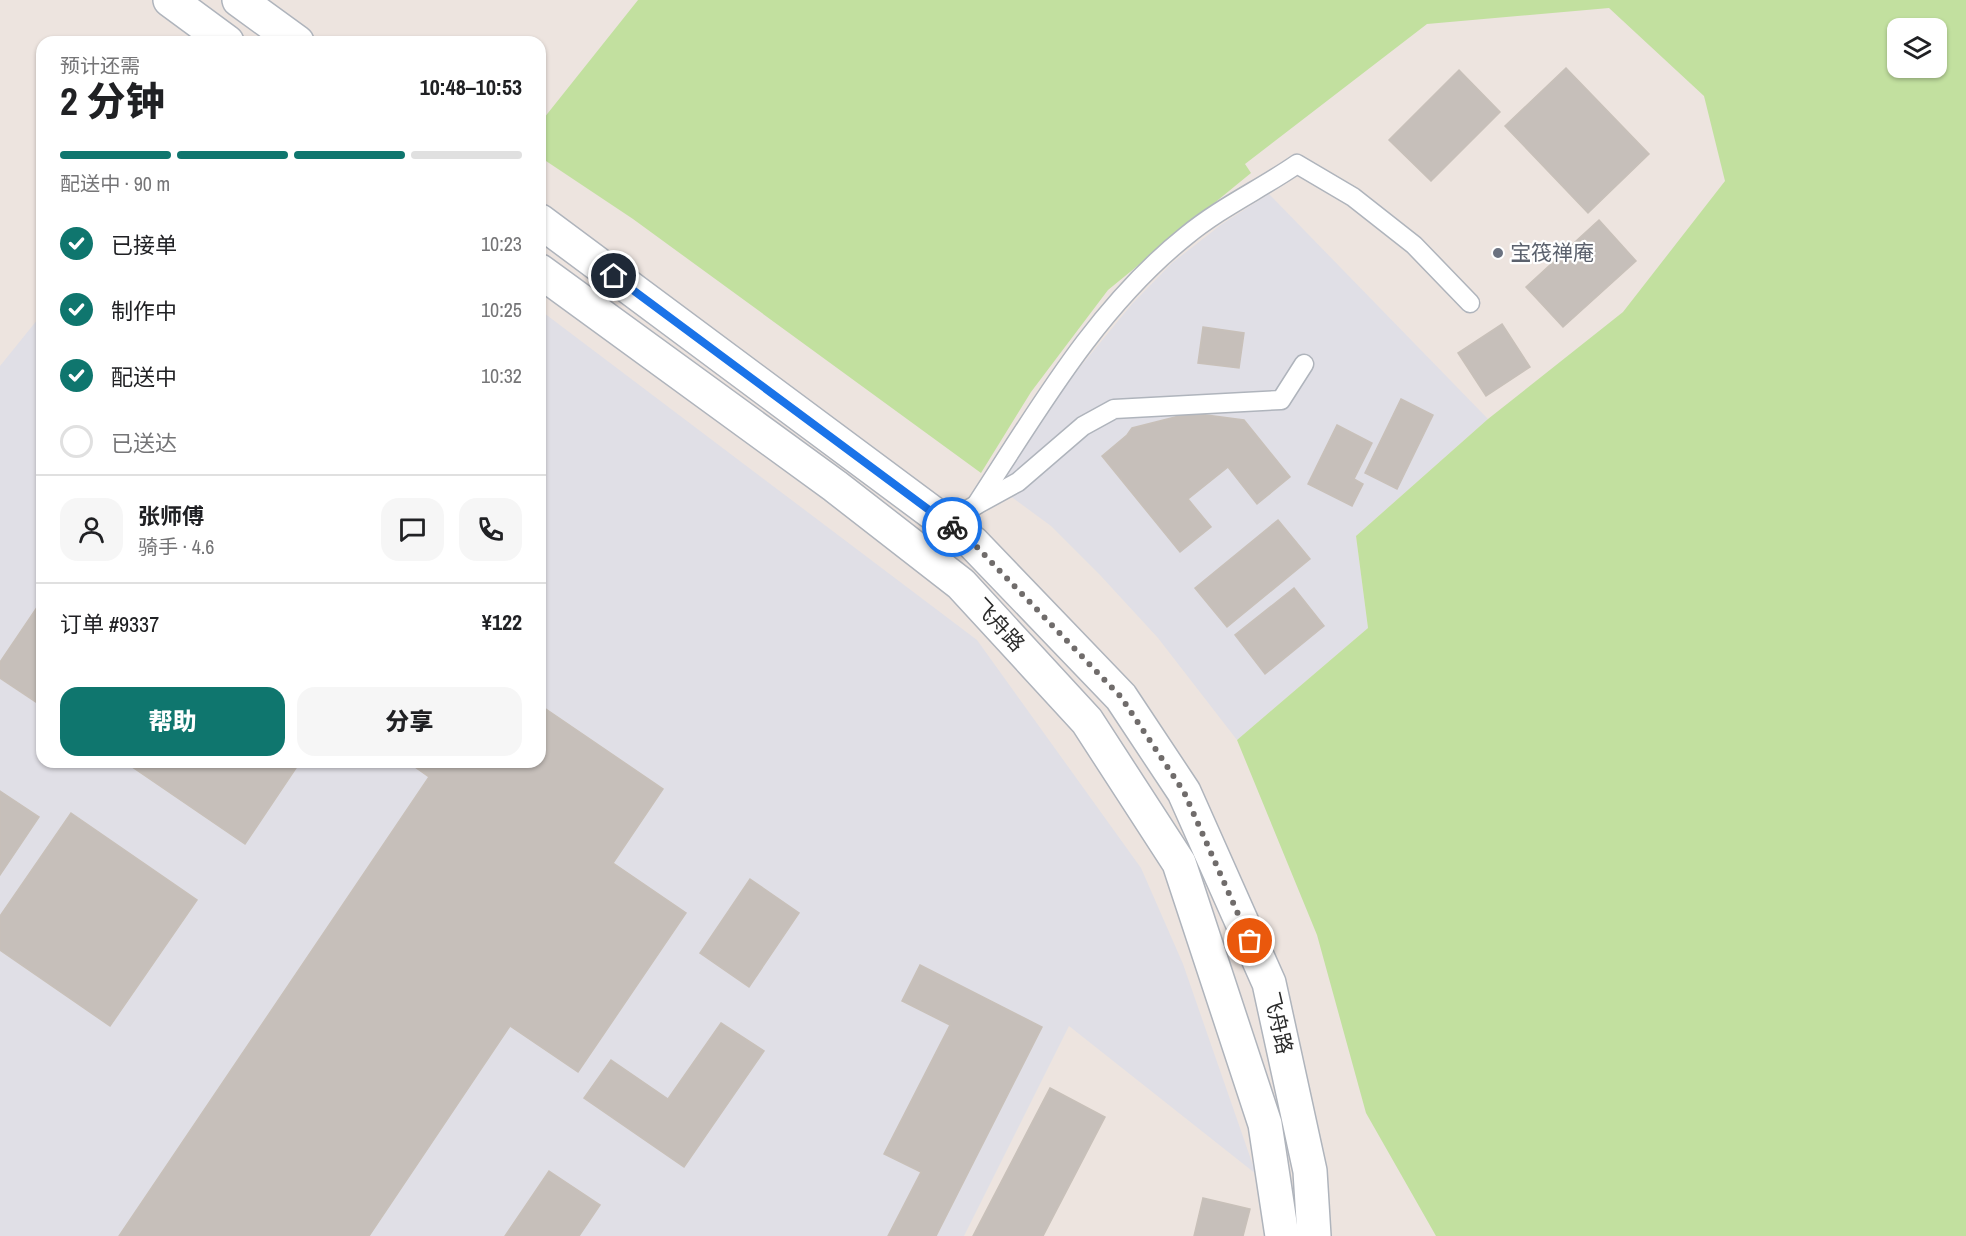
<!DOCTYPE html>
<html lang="zh">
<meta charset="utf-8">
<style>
:root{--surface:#fff;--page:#f6f6f6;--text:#202124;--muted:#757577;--line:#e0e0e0;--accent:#0f766e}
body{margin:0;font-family:"Archivo Narrow","Noto Sans SC",sans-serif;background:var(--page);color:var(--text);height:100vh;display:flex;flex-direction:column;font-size:22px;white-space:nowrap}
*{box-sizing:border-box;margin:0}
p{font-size:20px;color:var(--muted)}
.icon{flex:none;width:33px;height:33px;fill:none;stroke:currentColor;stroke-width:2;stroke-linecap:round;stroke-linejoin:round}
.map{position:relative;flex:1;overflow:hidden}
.drawer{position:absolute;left:36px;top:36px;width:510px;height:732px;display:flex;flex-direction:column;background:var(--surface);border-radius:18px;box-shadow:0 2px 4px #0004}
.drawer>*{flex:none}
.fabs{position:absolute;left:1887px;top:18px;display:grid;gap:12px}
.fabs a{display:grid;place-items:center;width:60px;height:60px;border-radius:12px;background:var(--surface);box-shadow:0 2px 4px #0004;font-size:30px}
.pin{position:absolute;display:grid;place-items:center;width:51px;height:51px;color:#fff;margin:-26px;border:3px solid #fff;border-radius:50%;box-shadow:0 2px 6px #0007}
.courier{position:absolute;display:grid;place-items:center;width:60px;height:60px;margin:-30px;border:4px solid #1a73e8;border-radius:50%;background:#fff;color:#222;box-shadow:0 2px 8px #0007}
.summary em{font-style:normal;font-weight:800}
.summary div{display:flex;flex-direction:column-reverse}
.summary{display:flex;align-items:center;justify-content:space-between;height:102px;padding:0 24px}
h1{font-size:39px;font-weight:800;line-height:45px}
.bar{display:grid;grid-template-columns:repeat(4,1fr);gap:9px 6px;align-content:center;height:72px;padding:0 24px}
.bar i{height:8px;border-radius:4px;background:var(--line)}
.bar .on{background:var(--accent)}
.bar p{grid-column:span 4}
.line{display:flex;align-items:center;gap:15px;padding:0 24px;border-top:2px solid var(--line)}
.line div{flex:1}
.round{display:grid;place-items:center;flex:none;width:63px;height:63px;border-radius:18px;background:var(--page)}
ol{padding:0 24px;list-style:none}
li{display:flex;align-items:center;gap:18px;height:66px}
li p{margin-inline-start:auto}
li .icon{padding:6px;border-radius:50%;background:var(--accent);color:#fff;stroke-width:4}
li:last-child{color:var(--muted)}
li i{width:33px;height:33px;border:3px solid var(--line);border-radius:50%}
.primary-button{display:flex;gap:12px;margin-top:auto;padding:12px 24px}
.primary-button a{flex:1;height:69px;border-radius:18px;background:var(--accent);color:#fff;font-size:24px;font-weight:800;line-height:69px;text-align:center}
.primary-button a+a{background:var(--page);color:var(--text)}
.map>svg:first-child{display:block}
</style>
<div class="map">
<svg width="1966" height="1236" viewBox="0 0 1966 1236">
<rect width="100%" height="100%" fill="#ede4df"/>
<g fill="#e0dfe6">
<polygon points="1269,194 1488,419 1356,536 1368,628 1237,740 1158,638 1100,575 1051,526 998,487 1071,378 1132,304 1172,263 1222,224"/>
<polygon points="540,310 977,640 1141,868 1183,964 1256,1174 1069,1026 964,1236 0,1236 0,366 42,314 42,762 540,762"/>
</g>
<path fill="#c2e09f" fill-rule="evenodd" d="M 638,0 L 1966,0 L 1966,1236 L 1436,1236 L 1366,1113 L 1317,935 L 1237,740 L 1368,628 L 1356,536 L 1488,419 L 1623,312 L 1725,181 L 1704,96 L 1609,8 L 1427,24 L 1245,164 L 1251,173 L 1108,290 L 1031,392 L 981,473 L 633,219 L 540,157 L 540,123 ZM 1898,28 L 1936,28 L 1936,68 L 1898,68 Z"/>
<g fill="#c6bfba" stroke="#c8c0b9" stroke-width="1.5">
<polygon points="1566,68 1649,154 1588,213 1505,126"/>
<polygon points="1459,70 1500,112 1431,181 1389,140"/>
<polygon points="1599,220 1636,261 1563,327 1526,287"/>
<polygon points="1502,324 1530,367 1486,396 1458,353"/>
<polygon points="1203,327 1244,333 1239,368 1198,363"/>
<polygon points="1401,399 1433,415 1397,489 1365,473"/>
<polygon points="1191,413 1244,420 1290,477 1257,504 1228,467 1188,499 1211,527 1180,552 1102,456 1127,435 1132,428"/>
<polygon points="1337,425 1372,443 1354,479 1363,484 1352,506 1308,484"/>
<polygon points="1278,520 1310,559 1227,627 1195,588"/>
<polygon points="1294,588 1324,626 1265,674 1235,635"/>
<polygon points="42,600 42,706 0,678 0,662"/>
<polygon points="540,705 663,789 613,863 686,913 578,1072 510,1026 369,1236 119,1236 429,777 408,762 540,762"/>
<polygon points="125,762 300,762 245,844"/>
<polygon points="0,791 39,817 0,875"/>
<polygon points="71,813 197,900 110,1026 0,950 0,916"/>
<polygon points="750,879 799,913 749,987 700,953"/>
<polygon points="920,965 1042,1027 936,1236 888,1236 921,1172 884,1154 950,1025 902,1001"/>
<polygon points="721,1023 764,1051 684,1167 584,1098 611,1060 668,1099"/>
<polygon points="1050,1088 1105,1117 1043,1236 973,1236"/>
<polygon points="549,1171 600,1205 579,1236 505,1236"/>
<polygon points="1203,1198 1250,1209 1243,1236 1194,1236"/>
</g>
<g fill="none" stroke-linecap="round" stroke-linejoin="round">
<defs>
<g id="lane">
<path d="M 976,505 C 1038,410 1096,308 1186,236 C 1221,207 1261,189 1297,164 L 1353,197 L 1414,245 L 1470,303"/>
<polyline points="945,522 1018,482 1083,426 1114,409 1281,400 1304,364"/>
</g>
<g id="secondary">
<polyline points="170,0 227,42"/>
<polyline points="239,0 297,42"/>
<polyline points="540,221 973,543 1121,697 1184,792 1269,983 1310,1171 1314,1236"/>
<polyline points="540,271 835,486 961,584 1087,721 1179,863 1265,1124 1282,1236"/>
</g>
</defs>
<use href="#lane" stroke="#afb4bc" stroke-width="21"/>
<use href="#secondary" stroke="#afb4bc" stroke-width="36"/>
<use href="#lane" stroke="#fff" stroke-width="18"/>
<use href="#secondary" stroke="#fff" stroke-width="33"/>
</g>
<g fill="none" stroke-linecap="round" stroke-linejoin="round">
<polyline stroke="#706c6b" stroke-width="6" stroke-dasharray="0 10.8" points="952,527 973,543 1121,697 1184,792 1250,941"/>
<polyline stroke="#1a73e8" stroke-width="8" points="614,276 952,527"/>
</g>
<circle fill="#6b7280" stroke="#fff" stroke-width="2" cx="1498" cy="253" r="6"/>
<g text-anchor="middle" stroke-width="4.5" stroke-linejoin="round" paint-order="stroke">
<g font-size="21" fill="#5b616d" stroke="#fff" text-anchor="start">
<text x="1510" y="260">宝筏禅庵</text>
</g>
<g font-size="21" fill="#2c2c2c" stroke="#fff">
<text transform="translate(999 625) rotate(47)" y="7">飞舟路</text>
<text transform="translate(1278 1023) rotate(77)" y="7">飞舟路</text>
</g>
</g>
</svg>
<div class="fabs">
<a><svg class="icon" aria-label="layers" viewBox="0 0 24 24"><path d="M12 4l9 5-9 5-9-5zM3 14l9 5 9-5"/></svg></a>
</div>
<div class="pin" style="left:1250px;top:941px;background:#ea580c"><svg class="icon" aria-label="bag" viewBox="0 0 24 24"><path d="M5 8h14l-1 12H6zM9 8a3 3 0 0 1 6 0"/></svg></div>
<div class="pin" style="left:614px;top:276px;background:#1f2937"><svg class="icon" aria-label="home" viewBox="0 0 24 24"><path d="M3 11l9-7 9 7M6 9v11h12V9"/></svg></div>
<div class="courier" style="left:952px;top:527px"><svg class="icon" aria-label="bike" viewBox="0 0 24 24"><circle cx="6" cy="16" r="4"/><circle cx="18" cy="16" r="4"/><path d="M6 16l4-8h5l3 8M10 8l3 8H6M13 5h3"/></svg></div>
<section class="drawer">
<div class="summary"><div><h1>2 分钟</h1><p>预计还需</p></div><em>10:48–10:53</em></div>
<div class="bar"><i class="on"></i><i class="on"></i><i class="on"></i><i></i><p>配送中 · 90 m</p></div>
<ol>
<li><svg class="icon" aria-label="check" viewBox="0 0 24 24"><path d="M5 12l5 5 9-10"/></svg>已接单<p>10:23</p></li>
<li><svg class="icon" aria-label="check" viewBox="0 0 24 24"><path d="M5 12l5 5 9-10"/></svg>制作中<p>10:25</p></li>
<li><svg class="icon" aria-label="check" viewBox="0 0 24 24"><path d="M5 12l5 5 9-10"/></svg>配送中<p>10:32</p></li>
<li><i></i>已送达</li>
</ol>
<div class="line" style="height:108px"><a class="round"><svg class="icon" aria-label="person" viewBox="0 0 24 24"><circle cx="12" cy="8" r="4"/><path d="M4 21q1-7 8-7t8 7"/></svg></a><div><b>张师傅</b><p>骑手 · 4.6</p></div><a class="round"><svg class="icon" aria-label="chat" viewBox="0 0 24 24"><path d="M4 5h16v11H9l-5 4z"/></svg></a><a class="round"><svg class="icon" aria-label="phone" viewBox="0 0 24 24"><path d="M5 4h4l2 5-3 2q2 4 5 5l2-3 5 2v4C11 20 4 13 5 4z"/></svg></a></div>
<div class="line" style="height:78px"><div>订单 #9337</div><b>¥122</b></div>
<div class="primary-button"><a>帮助</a><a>分享</a></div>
</section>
</div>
